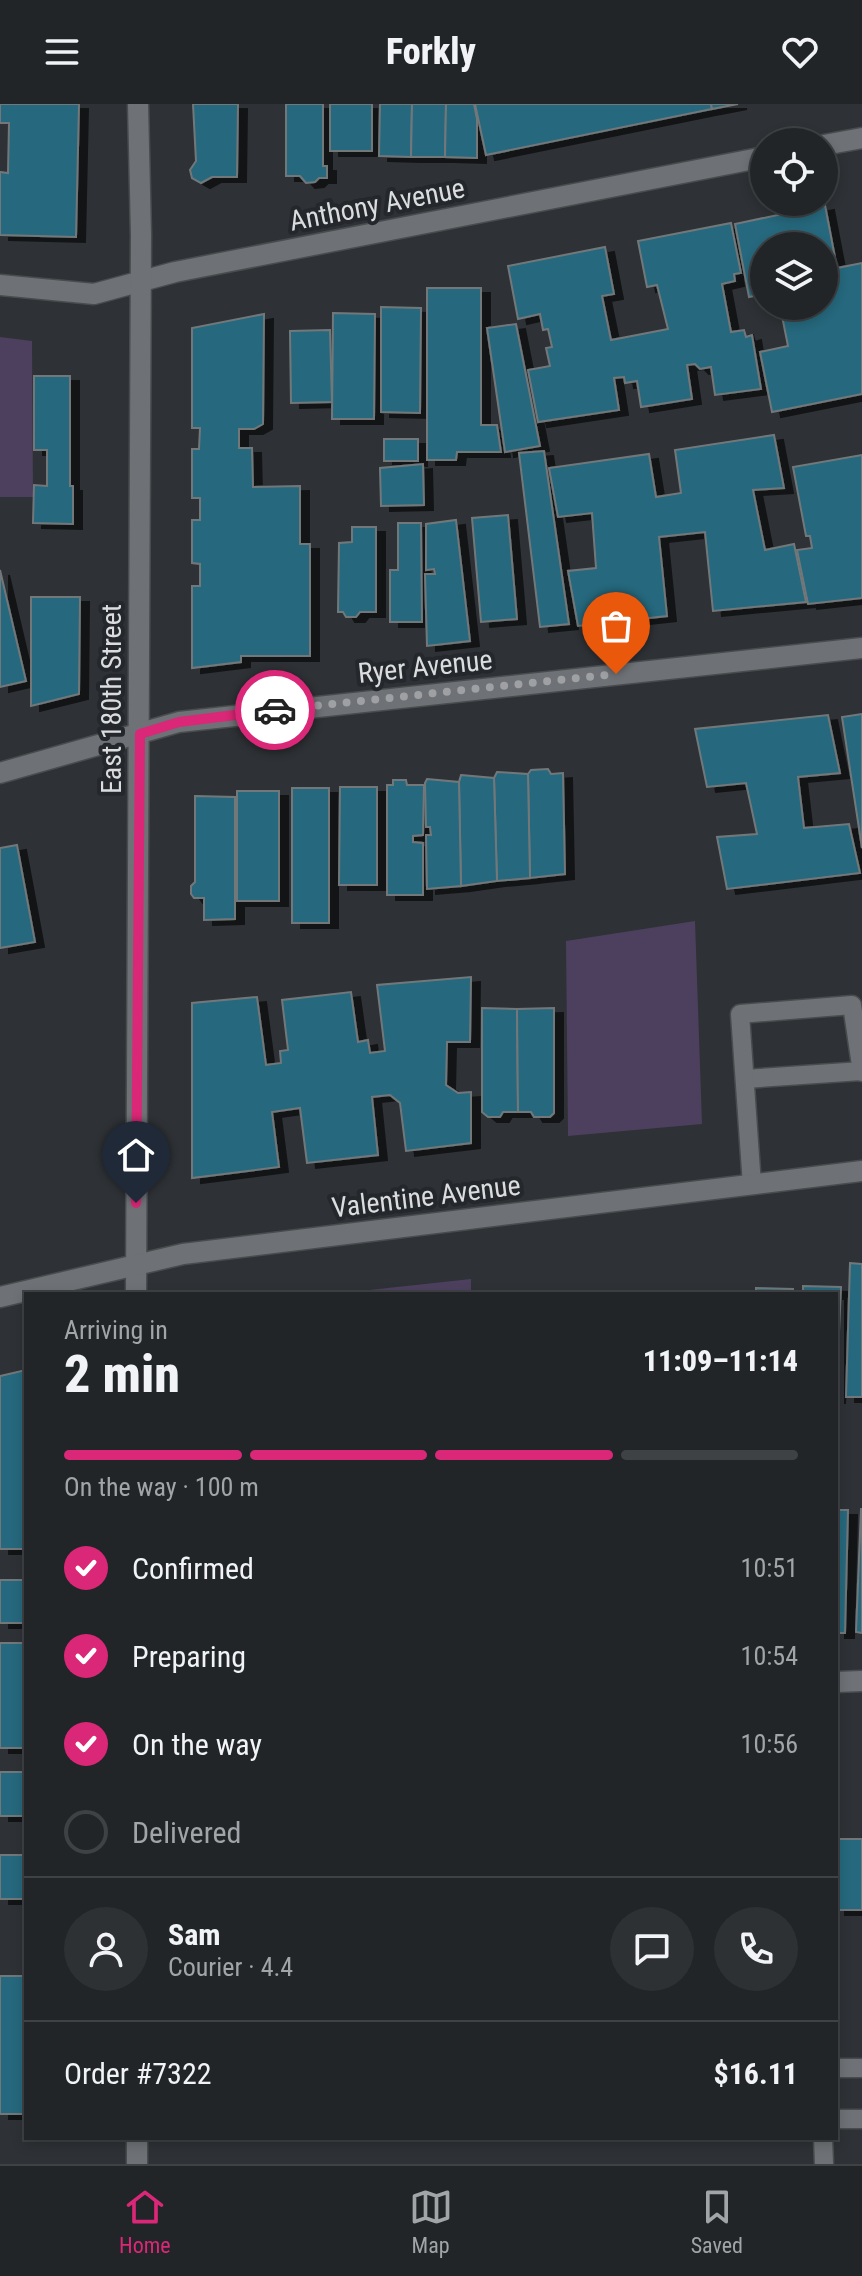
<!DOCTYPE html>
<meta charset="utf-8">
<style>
:root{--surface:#222528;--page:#2e3134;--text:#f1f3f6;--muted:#a2a5a8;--line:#3f4245;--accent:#db2777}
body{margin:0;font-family:"Roboto Condensed",sans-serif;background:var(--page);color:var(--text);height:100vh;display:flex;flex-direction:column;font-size:30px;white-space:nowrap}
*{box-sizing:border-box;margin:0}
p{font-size:26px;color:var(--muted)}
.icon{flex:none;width:44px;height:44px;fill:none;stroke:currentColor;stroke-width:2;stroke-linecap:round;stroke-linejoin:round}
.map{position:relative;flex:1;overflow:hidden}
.sheet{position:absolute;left:24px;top:1188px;width:814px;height:848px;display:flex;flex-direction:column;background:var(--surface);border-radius:0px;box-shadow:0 4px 12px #0003,0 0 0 2px var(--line)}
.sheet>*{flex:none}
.tools{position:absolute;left:750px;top:24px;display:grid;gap:16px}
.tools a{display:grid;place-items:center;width:88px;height:88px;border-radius:50%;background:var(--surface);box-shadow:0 4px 12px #0003,0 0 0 2px var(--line);font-size:40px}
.pin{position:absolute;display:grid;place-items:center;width:68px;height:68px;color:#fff;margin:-82px -34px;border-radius:50% 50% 50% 0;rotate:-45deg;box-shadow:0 0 8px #0007}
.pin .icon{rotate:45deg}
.courier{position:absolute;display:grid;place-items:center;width:80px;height:80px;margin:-40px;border:6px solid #db2777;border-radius:50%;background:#fff;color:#222;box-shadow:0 2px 10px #0007}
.summary em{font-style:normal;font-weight:800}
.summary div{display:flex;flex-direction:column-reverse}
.summary{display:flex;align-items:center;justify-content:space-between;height:136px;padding:0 40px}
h1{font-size:52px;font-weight:800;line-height:60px}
.bar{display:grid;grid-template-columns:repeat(4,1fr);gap:12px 8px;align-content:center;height:96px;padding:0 40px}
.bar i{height:10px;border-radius:6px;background:var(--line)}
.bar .current{background:var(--accent)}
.bar p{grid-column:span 4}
.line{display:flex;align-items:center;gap:20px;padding:0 40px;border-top:2px solid var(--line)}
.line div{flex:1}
.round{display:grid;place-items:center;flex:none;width:84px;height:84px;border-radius:42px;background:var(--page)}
ol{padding:0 40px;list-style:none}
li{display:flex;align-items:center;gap:24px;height:88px}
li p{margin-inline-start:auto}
li .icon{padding:8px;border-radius:50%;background:var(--accent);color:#fff;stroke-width:4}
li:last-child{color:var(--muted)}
li i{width:44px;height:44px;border:4px solid var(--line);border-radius:50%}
header{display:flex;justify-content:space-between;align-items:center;height:104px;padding:0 40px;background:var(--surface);font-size:36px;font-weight:800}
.tab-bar{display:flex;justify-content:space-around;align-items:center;height:112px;border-top:2px solid var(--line);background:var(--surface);font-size:22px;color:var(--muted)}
.tab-bar a{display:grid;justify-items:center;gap:4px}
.tab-bar .current{color:var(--accent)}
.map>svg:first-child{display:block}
</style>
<header><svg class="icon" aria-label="menu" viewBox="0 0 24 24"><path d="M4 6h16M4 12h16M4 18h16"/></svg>Forkly<svg class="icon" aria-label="heart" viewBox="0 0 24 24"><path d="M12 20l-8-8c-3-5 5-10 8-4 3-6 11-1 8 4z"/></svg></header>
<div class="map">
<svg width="862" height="2060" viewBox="0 0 862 2060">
<defs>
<filter id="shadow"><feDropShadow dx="9" dy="5" stdDeviation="0" flood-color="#0009"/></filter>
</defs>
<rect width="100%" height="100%" fill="#2e3135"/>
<g fill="#4c405e">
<polygon points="0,233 32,237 33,393 0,393"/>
<polygon points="695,817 702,1020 568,1032 566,837"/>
<polygon points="471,1175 471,1190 332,1190"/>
</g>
<g fill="#26687d" stroke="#72787a" stroke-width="2" filter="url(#shadow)">
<polygon points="0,0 79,0 76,133 0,131 0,68 8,69 9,19 0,19"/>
<polygon points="193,0 238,0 237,73 212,73 201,79 192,74 190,66 196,57"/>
<polygon points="286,0 323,0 323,62 327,62 327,74 319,74 315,78 306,79 300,72 286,72"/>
<rect x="330" y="0" width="42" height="47"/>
<polygon points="380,0 412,0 411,53 379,52"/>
<polygon points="412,0 446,0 445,53 411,53"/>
<polygon points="446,0 474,0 477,15 477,54 445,53"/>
<polygon points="475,0 711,0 712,5 486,51"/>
<polygon points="711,0 738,0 712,5"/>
<polygon points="825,101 837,164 862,159 862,290 772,308 760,248 788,242 780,202 824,202 824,142 764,142 764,190 749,193 735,120"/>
<polygon points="731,119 741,169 734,170 735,177 722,180 731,228 744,226 746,233 752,231 761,285 715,291 711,263 700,265 695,260 687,261 692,295 641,303 637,277 625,279 624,273 614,274 619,306 538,318 528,266 550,262 546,244 552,243 548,225 543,226 540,210 518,215 508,162 605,143 614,190 602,192 611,236 668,225 657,181 647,183 638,137"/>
<polygon points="427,184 481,184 481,321 497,321 501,348 457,348 456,356 427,356"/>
<polygon points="381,203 421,204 420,309 381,308"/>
<polygon points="333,209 375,210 374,315 332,315"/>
<polygon points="264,210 263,320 254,325 239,325 239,344 252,344 253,383 300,382 300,440 310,440 310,552 241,552 241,558 192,564 192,482 200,482 200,460 192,459 192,416 200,416 200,394 192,394 192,345 199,345 200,324 192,324 192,224"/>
<polygon points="516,220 540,342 505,348 487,224"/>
<polygon points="330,226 332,298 291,299 290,227"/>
<polygon points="34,272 70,272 70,382 73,382 73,420 33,419 34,381 47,382 47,346 34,346"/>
<polygon points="774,331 784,384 753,386 765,446 794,440 806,498 713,507 705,428 659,433 667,512 578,522 568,467 596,464 592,409 558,413 549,364 649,350 656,393 681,389 675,346"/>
<rect x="384" y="335" width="34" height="22"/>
<polygon points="544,347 569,520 540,523 519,349"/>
<polygon points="862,351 862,494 808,500 797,446 812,444 810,432 806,432 793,363"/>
<polygon points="423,360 424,401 381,402 380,364"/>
<polygon points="508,411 517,515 481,518 472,414"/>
<polygon points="456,416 470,537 427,542 425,470 435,470 434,465 426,466 426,420"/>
<polygon points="398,419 421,419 422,518 390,518 390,466 398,466"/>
<polygon points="352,423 376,423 376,508 360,508 356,513 346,513 343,508 338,508 339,439 352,438"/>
<polygon points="0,466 26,577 0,583"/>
<polygon points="31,493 80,493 79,590 31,602"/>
<polygon points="862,610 862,744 842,613"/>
<polygon points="828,611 840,669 798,673 804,724 849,720 860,769 727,785 717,733 757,730 746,679 707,683 695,625"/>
<polygon points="548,665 551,670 563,669 565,770 530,774 528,670 531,666"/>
<polygon points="497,668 528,670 530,774 497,777 494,674"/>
<polygon points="461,671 494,674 497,777 461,782 459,678"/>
<polygon points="427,675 459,678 461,782 427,785 426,731 431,731 430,723 426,723 425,679"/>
<polygon points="393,676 406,676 407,681 424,681 423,731 413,732 413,738 423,739 423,791 387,791 387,681 393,681"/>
<polygon points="340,683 377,683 377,781 339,781"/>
<rect x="292" y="684" width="37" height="135"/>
<rect x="237" y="687" width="42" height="110"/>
<polygon points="195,692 235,693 235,815 204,816 204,794 194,794 191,790 191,782 195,778"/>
<polygon points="17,741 35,838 0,844 0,744"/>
<polygon points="471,873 470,938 447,938 446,981 458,989 471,988 471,1039 406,1047 400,999 390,991 372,993 378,1051 307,1059 300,1004 272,1008 279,1063 192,1074 192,899 257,893 266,961 281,959 280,947 288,946 282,896 351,888 358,938 368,936 370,949 385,947 377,881"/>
<polygon points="482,904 517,905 518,1008 503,1008 500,1013 488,1013 482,1008"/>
<polygon points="554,904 554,1009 550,1013 534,1013 531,1008 518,1008 517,905"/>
<polygon points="850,1159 862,1160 862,1293 846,1293"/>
<polygon points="803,1182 841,1183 836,1295 836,1190 803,1190"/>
<polygon points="756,1184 793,1185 793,1190 756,1190"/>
<polygon points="26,1266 26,1445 0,1445 0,1272"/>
<polygon points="861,1405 862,1405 862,1529 856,1528"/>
<polygon points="836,1406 848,1406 845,1529 836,1529"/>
<rect x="0" y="1476" width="26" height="43"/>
<rect x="0" y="1539" width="26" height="105"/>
<rect x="0" y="1668" width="26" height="44"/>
<rect x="836" y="1735" width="26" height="71"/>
<rect x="0" y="1751" width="26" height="44"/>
<rect x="0" y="1872" width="26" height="138"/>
</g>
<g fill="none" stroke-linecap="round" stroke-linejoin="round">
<defs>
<g id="lane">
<polyline points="745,975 862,967"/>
<polyline points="752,1081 740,910 852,901 862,968"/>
<polyline points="836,1964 862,1964"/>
<polyline points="836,2015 862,2015"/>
<polyline points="823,2034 824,2060"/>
</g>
<g id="street">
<polyline points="824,41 862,34"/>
<polyline points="0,181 94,190 175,168 764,53"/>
<polyline points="0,669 179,618 862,544"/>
<polyline points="136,1190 141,131 138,0"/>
<polyline points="836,1578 862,1577"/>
<polyline points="137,2060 137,2034"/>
</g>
<polyline id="secondary" points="0,1193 183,1150 862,1067"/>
</defs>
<use href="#lane" stroke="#494c4e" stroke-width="21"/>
<use href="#street" stroke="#494c4e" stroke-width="23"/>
<use href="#secondary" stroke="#494c4e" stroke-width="23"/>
<use href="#lane" stroke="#6e7175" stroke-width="18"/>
<use href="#street" stroke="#6e7175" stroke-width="20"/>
<use href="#secondary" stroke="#6e7175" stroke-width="20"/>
</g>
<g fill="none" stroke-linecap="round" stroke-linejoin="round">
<polyline stroke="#9ea0a3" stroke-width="8" stroke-dasharray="0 14.4" points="275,606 616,570"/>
<polyline stroke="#db2777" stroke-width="10" points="136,1099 140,630 179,618 275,606"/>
</g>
<g text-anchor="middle" stroke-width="8" stroke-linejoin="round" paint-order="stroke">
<g font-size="28" fill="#dadcde" stroke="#24272b">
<text transform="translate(377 100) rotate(-11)" y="10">Anthony Avenue</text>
<text transform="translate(425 562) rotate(-6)" y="10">Ryer Avenue</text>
<text transform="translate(111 595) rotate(-90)" y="10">East 180th Street</text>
<text transform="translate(426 1092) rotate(-7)" y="10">Valentine Avenue</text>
</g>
</g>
</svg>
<div class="tools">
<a><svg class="icon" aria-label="locate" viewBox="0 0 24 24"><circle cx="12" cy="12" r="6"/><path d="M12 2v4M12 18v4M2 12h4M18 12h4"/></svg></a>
<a><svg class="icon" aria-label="layers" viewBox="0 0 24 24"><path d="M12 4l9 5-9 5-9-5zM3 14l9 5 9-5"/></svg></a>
</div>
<div class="pin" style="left:616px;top:570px;background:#ea580c"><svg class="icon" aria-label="bag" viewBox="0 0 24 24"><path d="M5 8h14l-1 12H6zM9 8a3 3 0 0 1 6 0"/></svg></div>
<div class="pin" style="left:136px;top:1099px;background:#1f2937"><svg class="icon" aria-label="home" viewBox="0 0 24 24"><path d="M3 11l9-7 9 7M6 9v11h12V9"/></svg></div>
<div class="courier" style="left:275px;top:606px"><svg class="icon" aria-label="car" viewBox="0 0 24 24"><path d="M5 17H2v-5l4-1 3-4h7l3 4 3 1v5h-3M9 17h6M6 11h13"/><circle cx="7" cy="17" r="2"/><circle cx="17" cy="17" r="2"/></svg></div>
<section class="sheet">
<div class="summary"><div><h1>2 min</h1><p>Arriving in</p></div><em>11:09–11:14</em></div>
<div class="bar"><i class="current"></i><i class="current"></i><i class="current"></i><i></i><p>On the way · 100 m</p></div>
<ol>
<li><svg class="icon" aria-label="check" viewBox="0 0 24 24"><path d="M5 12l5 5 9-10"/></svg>Confirmed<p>10:51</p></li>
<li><svg class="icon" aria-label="check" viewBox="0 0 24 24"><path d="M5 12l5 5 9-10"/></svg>Preparing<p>10:54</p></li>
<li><svg class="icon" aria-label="check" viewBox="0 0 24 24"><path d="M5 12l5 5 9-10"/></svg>On the way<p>10:56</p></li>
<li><i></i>Delivered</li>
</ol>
<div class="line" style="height:144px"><a class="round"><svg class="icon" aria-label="person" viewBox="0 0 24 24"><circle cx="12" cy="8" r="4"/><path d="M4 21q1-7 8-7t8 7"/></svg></a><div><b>Sam</b><p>Courier · 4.4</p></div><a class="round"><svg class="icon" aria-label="chat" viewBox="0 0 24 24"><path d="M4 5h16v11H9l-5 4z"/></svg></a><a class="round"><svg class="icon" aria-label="phone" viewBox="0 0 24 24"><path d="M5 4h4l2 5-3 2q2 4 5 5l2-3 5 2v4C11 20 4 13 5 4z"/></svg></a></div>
<div class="line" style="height:104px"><div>Order #7322</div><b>$16.11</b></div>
</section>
</div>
<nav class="tab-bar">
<a class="current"><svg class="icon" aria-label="home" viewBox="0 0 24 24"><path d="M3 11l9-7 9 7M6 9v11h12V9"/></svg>Home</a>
<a><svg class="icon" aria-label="map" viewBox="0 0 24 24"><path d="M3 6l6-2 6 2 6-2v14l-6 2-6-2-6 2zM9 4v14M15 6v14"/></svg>Map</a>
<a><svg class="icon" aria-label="saved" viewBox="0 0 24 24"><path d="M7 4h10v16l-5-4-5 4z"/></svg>Saved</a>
</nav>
